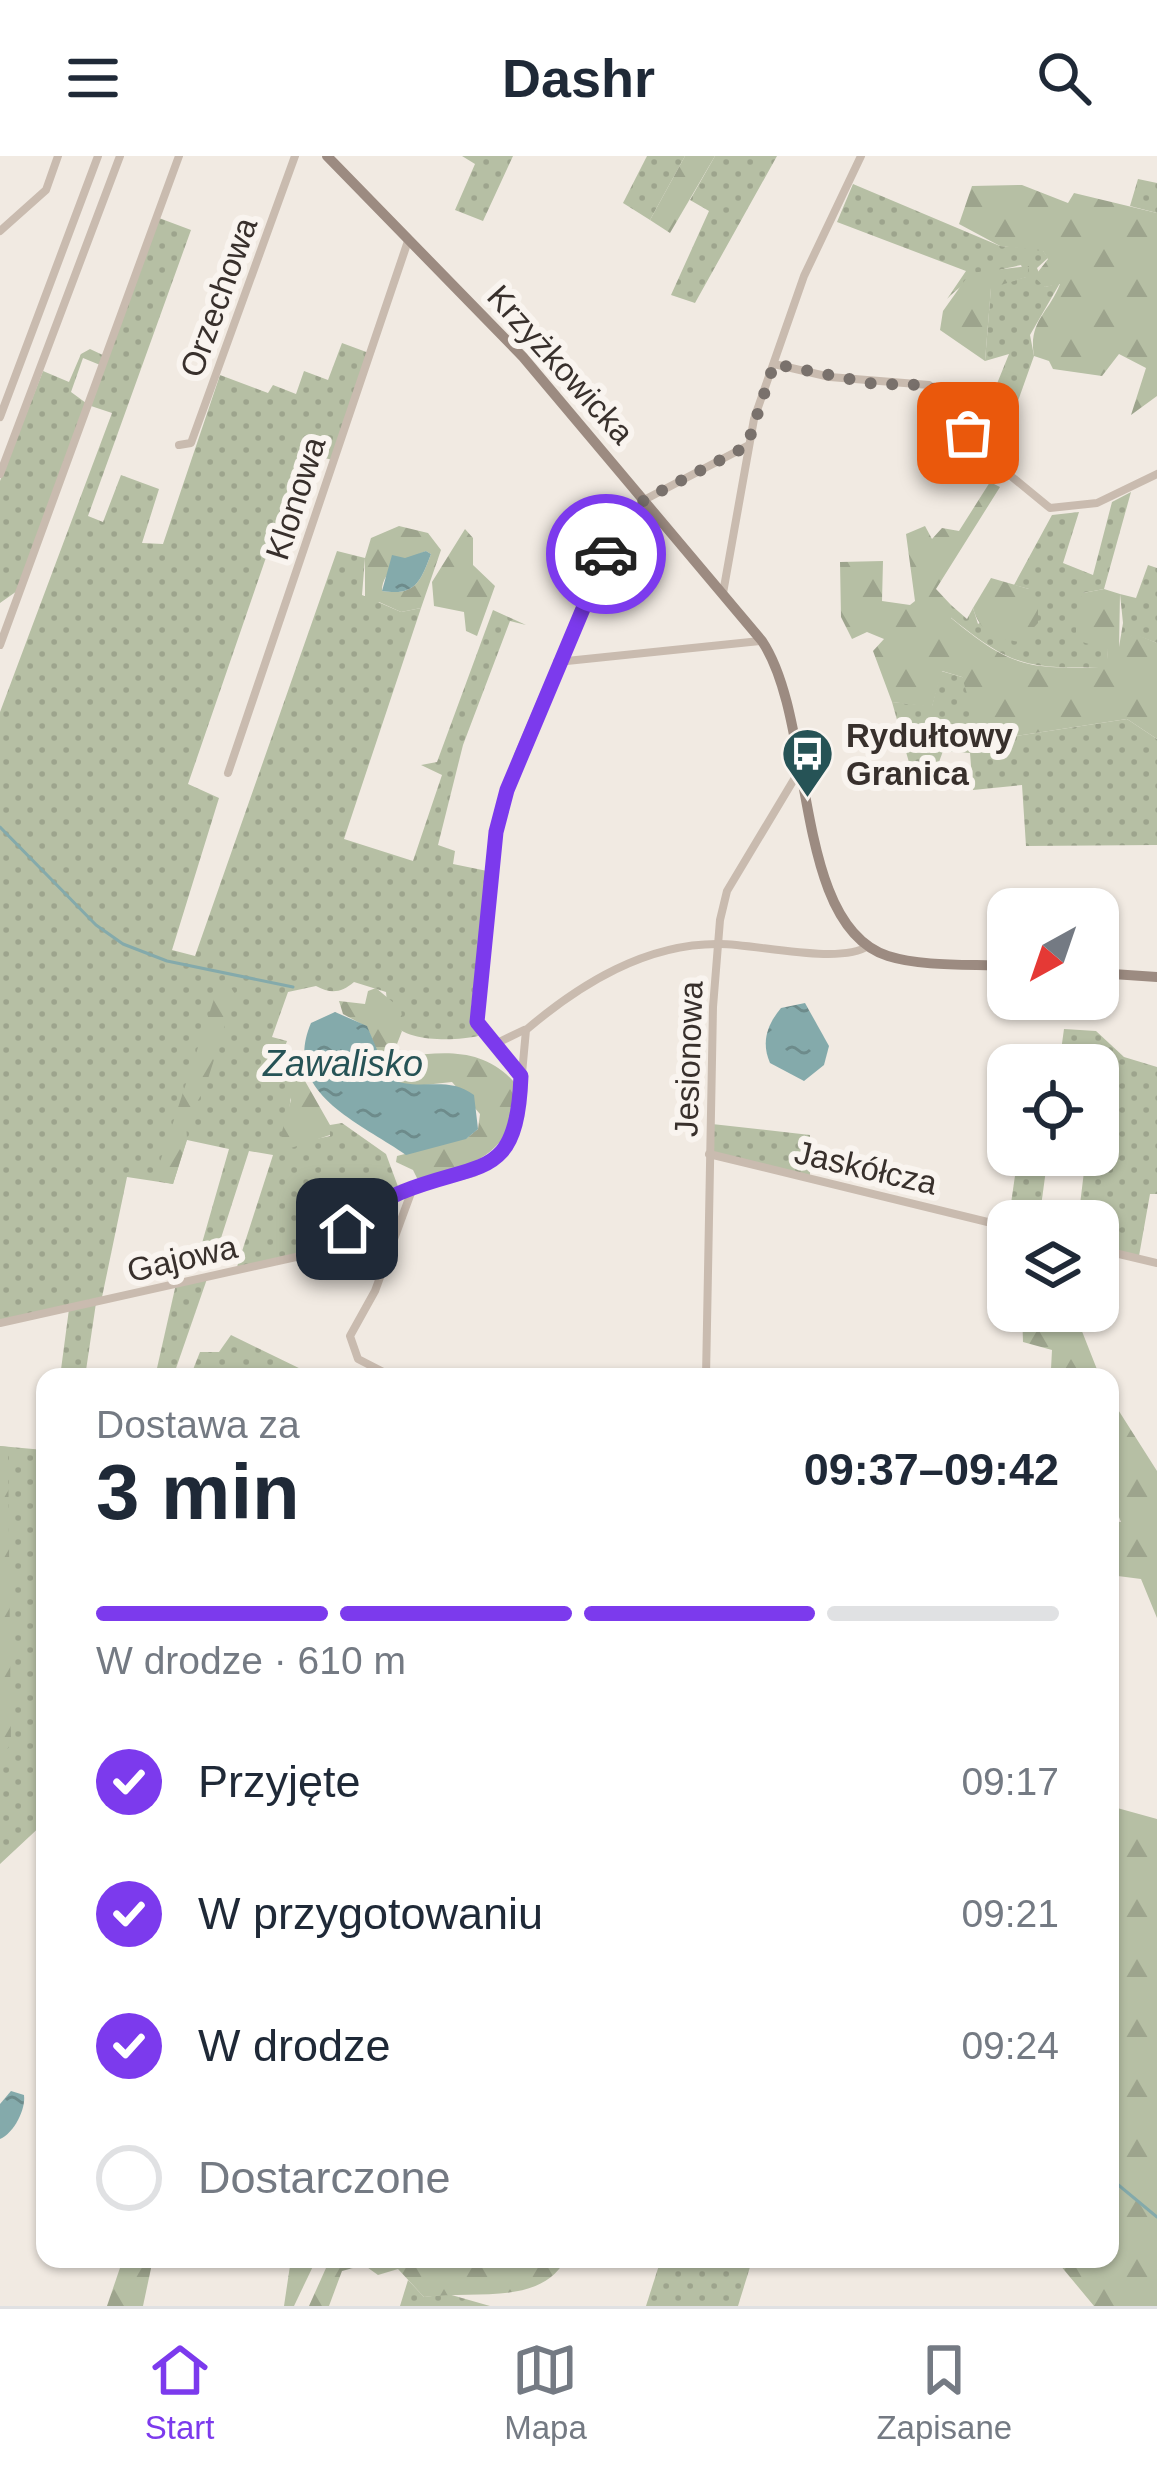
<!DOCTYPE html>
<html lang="pl">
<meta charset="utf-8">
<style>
:root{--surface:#fff;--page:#f6f6f7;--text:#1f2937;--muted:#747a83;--line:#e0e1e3;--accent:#7c3aed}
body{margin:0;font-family:Helvetica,sans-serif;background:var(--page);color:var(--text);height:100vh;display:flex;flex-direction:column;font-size:45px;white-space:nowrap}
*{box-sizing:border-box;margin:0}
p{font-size:39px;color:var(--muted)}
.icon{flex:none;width:66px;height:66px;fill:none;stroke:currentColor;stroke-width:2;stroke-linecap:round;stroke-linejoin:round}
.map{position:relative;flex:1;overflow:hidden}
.details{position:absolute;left:36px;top:1212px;width:1083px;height:900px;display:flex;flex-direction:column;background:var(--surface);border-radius:24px;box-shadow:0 3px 9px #0004}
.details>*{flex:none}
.needle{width:78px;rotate:220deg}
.controls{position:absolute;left:987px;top:732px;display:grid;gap:24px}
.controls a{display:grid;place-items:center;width:132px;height:132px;border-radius:24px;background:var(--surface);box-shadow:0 3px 9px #0004;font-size:60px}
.pin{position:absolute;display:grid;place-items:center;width:102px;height:102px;color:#fff;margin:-51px;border-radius:24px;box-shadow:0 6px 18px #0006}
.courier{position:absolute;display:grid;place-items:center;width:120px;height:120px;margin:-60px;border:9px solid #7c3aed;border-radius:50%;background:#fff;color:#222;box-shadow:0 3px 15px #0007}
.overview em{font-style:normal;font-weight:600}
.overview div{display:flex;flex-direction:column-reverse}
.overview{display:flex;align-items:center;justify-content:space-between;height:204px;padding:0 60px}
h1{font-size:78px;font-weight:600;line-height:90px}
.bar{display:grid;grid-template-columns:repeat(4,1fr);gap:18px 12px;align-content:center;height:144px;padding:0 60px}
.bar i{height:15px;border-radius:9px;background:var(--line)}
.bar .current{background:var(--accent)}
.bar p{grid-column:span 4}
ol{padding:0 60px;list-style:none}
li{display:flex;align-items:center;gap:36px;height:132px}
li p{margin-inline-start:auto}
li .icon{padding:12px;border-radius:50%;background:var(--accent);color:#fff;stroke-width:4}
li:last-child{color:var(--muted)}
li i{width:66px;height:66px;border:6px solid var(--line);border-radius:50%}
header{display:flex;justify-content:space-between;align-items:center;height:156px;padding:0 60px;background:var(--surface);font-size:54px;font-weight:600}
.tab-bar{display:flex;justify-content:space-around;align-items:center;height:168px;border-top:3px solid var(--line);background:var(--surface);font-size:33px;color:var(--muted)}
.tab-bar a{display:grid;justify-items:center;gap:6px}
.tab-bar .current{color:var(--accent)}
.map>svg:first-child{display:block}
</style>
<header><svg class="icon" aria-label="menu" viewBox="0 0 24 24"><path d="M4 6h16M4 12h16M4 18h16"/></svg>Dashr<svg class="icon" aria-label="search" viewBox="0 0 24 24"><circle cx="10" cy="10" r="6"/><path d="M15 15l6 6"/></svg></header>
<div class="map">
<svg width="1157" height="2150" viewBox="0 0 1157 2150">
<defs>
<pattern id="grass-dots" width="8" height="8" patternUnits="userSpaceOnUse" patternTransform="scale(3)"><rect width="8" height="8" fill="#b6bfa4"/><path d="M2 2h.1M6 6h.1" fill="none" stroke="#9da48d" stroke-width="1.8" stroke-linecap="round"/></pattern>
<pattern id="forest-firs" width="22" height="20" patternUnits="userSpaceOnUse" patternTransform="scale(3)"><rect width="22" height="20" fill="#b6bfa4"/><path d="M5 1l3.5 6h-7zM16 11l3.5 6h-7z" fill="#9da48d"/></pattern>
<pattern id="water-ripples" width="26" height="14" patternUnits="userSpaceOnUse" patternTransform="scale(3)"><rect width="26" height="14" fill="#84aaab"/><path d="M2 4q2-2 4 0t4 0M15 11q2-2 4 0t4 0" fill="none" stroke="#6d8b8b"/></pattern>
</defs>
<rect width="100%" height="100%" fill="#f1eae2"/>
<g fill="url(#grass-dots)">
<polygon points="462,0 513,0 483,65 455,54 475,8"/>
<polygon points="647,0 685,0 650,64 623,47"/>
<polygon points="715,0 777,0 695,147 671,139 709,55 690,44"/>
<polygon points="1138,23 1157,27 1157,57 1130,50"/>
<path d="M 853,28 L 1000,90 L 1042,93 L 1048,102 L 1037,112 L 1045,131 L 1060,127 L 1030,179 L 1034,200 L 997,304 L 975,282 L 1009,198 L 985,205 L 991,131 L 1026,121 L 1021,109 C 990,116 970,119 947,143 L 966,115 L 837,66 Z"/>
<path d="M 159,62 L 191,74 L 88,360 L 103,366 L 121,319 L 159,333 L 142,387 L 163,388 L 220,219 L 268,237 L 273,229 L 296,238 L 304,215 L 328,224 L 342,187 L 369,197 L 333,304 L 302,297 L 188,628 L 219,642 L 172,794 L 195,800 L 337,395 L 365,402 L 362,439 L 401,456 L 421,452 L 344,683 L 413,705 L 442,619 L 421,609 L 437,606 L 493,454 L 526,469 L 510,465 L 463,589 L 438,689 L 455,695 L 453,708 L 492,716 L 471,852 L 478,880 C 457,885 405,887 392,866 C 387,859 387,844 386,836 L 354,826 C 341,837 331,838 316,830 L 288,836 L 272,881 L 287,885 L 282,899 L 295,900 L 301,918 L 293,918 L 289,957 L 306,985 L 330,980 L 330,969 L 342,967 L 386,998 L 400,1036 L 305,1099 L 236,1114 L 273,999 L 249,995 L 212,1110 L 194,1115 L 229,993 L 187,984 L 173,1028 L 127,1021 L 101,1146 L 96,1147 L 85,1221 L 60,1221 L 69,1153 L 0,1167 L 0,556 L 112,257 L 91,250 L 105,211 L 83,202 L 71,236 L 86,247 L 17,435 L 0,447 L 0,325 L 43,215 L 69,226 L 81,198 L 90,193 L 107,201 Z"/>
<path d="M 1131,336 L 1104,433 L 1083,437 L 1108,494 L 1107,512 C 1026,512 1013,512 949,460 L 951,449 L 967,463 L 973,452 L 978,468 L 1029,433 L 1014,429 L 1052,359 L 1079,356 L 1063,407 L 1093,419 L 1112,346 Z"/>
<polygon points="1148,409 1157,412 1157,487 1133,478 1118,497 1123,467 1120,438 1136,442"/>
<polygon points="941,515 962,521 1009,581 1127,563 1157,583 1157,689 1026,690 1022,629 973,634 970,597 943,595 939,606 910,610 892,546 932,550"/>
<polygon points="1064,873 1096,875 1124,901 1157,911 1157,1038 1150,1038 1139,1100 1098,1089 1098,1065 1078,1065 1086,999 1098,999 1098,909 1059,909"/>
<polygon points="712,968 810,979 810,1020 713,996"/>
<polygon points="1018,999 1048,999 1039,1065 1008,1068"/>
<polygon points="208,1120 173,1221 155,1221 176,1128"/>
<polygon points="231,1179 305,1215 301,1221 190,1221 200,1196 219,1196"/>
<polygon points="45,1285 45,1666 0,1708 0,1290 44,1294"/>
<polygon points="661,2103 742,2103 750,2111 738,2150 646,2150"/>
<polygon points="408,2124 424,2141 448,2138 490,2150 400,2150"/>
</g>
<g fill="url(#forest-firs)" fill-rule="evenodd">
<polygon points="685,0 715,0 670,77 650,64"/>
<path d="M 1022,29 L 1068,47 L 1074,37 L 1157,57 L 1157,240 L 1131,259 L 1146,212 L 1119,198 L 1102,220 L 1053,213 L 1049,205 L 1034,200 C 1028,165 1049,157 1060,128 L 1045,131 L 1034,121 L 1048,103 L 1043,95 L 1000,90 L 959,68 L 972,30 Z"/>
<polygon points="1029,110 1027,121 991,132 985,205 940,174 943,155 970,117"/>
<path d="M 990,326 L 1000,331 L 936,433 L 951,449 L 951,462 C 1013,513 1027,512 1106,512 L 1108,494 L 1076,484 L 1076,455 L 1083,437 L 1104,433 L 1120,438 L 1119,494 L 1133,477 L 1157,487 L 1157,583 L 1127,563 L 1009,581 L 971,551 L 962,521 L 942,515 L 932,551 L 892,546 L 873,495 L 884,483 L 867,476 L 852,483 L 841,461 L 840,406 L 883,405 L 882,445 L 910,449 L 915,445 L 906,378 L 925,370 L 932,383 L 942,372 L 959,375 Z"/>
<path d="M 399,370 L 428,377 L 441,394 L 421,452 L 401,456 L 379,446 L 365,450 L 365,402 L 371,382 ZM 426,395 L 431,398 C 420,427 415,440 382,435 C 382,412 408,403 426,395 Z"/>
<polygon points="465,373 473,382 473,409 495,430 477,480 466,475 464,456 434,450 432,426"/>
<path d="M 991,422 L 1029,433 L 1038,447 L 1038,467 L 1020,486 C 996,482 980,477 973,452 Z"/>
<polygon points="226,824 235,838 205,932 186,966 187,983 173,1028 154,1024 220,825"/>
<path d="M 376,832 L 401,853 L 402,861 L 392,865 L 402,875 L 397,888 L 404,901 C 444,895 484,892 514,926 C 522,994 474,1010 419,1026 L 413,1014 L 396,1006 L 397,1000 L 467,982 L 478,973 L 480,958 L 452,926 L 406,931 L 388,922 L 367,871 L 343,858 L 339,845 L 365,848 L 368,835 Z"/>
<polygon points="301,918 330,969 330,979 291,992 281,979 291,944 284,925"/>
<polygon points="1022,1155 1074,1155 1100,1221 1064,1221 1051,1213 1052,1194 1023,1186"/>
<polygon points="1110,1241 1157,1315 1157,1462 1141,1423 1110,1419 1110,1365 1121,1366 1110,1339"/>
<polygon points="0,1290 8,1291 11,1588 0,1602"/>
<polygon points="1110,1650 1157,1663 1157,2150 1094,2150 1055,2103 1110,2103"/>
<polygon points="123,2103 153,2103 143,2150 107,2150"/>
<polygon points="291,2103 316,2104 294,2150 284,2150"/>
<path d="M 330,2103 L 566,2103 C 540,2150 477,2134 424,2141 L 398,2113 L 378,2119 L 364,2109 L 342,2115 L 329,2150 L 309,2150 Z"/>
</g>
<g fill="url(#water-ripples)">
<path d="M 426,395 L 431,398 C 420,427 415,440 382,435 L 392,399 L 405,402 Z"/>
<path d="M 805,847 L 829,890 L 824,909 L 804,925 L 770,907 C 761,886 767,869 781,852 Z"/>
<path d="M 335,856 L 367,870 L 389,922 C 417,937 447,918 474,939 L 478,973 L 466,983 L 406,999 C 359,966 281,937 311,867 Z"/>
<path d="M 11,1935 L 24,1939 C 26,1953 14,1977 0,1983 L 0,1948 Z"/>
</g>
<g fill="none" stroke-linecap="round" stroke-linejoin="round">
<g stroke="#84aaab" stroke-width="3">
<polyline points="0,671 96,769 123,788 167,805 293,831"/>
<polyline points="1110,2022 1157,2061"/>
</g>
<g stroke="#c9bbaf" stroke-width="8">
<polyline points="0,75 46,34 58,0"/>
<polyline points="774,208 830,221 929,229 954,248 984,298 1050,352 1097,347 1157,318"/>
<polyline points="0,261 98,0"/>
<polyline points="179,289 191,287 295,0"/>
<polyline points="0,318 120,0"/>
<polyline points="723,437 754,263 804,120 861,0"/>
<polyline points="0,489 179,0"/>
<polyline points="557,506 760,485"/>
<polyline points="228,617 408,85"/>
<polyline points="493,889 524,874"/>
<polyline points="520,918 477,866 496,676 518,599 598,411 644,344 747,290"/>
<polyline points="709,998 1008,1071"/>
<polyline points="1098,1093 1157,1107"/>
<path d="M 0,1167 L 305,1099 L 400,1036 L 474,1017 L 498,1000 L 517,972 L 526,874 C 580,828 646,787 720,788 C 756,788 840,809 868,790"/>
<polyline points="393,1221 358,1203 350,1180 375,1135 412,1034"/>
<polyline points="706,1221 713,851 720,764 727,735 802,610"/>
</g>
<g stroke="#9c8b81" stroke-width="10">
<path d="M 327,0 L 523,201 L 762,485 C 816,566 792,769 888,800 C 923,811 971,808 1008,810"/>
<polyline points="1098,817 1157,821"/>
</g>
</g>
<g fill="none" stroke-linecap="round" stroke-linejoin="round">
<polyline stroke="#79716c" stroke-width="12" stroke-dasharray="0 21.6" points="606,398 644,344 747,290 774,208 875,228 929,229 954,248 968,277"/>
<path stroke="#7c3aed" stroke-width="15" d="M 347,1073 C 364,1061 383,1043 402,1036 C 481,1004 517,1026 521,920 L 477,866 L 496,676 L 507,634 L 606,398"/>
</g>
<defs>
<symbol id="bus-pin" viewBox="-11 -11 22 30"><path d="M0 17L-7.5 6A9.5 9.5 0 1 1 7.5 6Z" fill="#265356" stroke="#f9f4ef"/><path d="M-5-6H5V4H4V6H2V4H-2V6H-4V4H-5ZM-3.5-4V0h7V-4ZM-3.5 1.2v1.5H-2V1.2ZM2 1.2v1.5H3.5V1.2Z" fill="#fff"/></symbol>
</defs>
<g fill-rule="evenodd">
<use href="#bus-pin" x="778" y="568" width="59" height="81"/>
</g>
<g text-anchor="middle" stroke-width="12" stroke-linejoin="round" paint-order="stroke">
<g font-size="33" fill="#38302c" stroke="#f9f4ef">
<text transform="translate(218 141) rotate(-70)" y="12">Orzechowa</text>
<text transform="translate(561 208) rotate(48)" y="12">Krzyżkowicka</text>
<text transform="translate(295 342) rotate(-72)" y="12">Klonowa</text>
<text transform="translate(688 903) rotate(-88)" y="12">Jesionowa</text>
<text transform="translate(866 1011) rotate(13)" y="12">Jaskółcza</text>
<text transform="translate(182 1102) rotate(-13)" y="12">Gajowa</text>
</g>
<g font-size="33" font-weight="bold" fill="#38302c" stroke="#f9f4ef" text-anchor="start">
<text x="846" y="591">Rydułtowy<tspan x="846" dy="38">Granica</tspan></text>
</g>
<g font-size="36" font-style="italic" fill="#265356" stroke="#f9f4ef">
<text x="343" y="920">Zawalisko</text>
</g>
</g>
</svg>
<div class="controls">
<a><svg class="needle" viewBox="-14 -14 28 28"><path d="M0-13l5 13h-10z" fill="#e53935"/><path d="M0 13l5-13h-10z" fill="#747a83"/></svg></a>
<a><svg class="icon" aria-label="locate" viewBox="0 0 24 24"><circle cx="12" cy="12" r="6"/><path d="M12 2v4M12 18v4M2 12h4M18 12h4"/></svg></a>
<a><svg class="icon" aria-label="layers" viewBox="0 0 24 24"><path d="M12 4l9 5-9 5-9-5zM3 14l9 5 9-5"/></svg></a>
</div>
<div class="pin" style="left:968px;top:277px;background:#ea580c"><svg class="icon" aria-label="bag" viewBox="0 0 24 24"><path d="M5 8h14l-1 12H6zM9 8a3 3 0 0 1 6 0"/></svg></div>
<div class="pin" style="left:347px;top:1073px;background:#1f2937"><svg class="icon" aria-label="home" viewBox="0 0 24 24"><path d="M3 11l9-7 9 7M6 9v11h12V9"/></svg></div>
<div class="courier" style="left:606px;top:398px"><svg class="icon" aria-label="car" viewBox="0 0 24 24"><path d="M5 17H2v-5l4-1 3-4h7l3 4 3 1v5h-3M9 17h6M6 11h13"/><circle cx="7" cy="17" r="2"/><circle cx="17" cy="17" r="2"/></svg></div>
<section class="details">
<div class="overview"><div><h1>3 min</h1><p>Dostawa za</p></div><em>09:37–09:42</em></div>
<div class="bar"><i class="current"></i><i class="current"></i><i class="current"></i><i></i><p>W drodze · 610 m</p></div>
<ol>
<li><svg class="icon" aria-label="check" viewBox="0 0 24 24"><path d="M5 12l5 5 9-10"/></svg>Przyjęte<p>09:17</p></li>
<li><svg class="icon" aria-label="check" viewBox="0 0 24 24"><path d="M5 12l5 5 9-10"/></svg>W przygotowaniu<p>09:21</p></li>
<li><svg class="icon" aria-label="check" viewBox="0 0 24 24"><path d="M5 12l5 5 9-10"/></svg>W drodze<p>09:24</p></li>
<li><i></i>Dostarczone</li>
</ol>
</section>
</div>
<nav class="tab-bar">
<a class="current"><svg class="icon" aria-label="home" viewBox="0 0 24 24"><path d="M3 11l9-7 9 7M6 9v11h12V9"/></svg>Start</a>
<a><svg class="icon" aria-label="map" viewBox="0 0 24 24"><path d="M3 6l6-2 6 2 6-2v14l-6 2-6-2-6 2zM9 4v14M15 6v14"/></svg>Mapa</a>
<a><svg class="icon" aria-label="saved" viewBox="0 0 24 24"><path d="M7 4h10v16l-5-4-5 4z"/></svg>Zapisane</a>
</nav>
